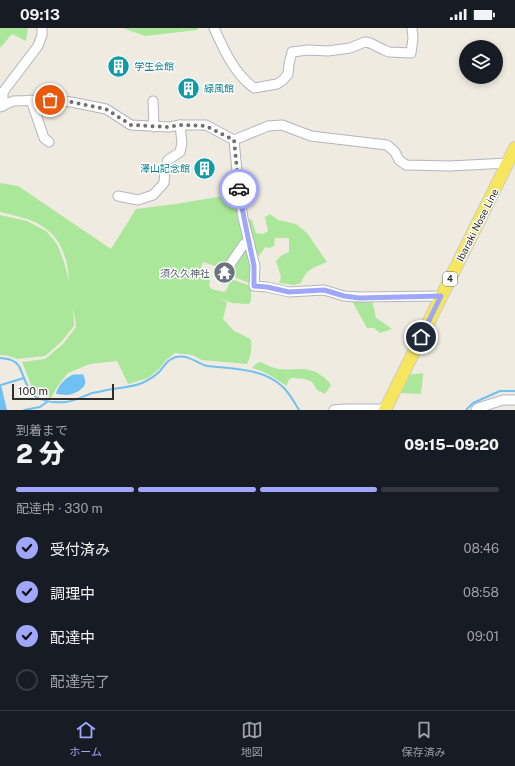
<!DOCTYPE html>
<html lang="ja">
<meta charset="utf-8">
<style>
:root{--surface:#171b24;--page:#20242c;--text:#f1f3f6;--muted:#9ea1a6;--line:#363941;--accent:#a0a6fa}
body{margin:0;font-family:"Public Sans","Noto Sans JP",sans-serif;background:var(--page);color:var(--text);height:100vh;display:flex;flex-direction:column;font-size:15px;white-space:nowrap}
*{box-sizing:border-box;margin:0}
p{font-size:13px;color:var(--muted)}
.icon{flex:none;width:22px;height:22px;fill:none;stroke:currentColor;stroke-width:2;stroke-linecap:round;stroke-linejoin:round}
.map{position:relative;height:382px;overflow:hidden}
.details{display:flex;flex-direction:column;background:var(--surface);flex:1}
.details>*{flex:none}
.controls{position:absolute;left:459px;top:12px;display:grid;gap:8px}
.controls a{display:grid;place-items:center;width:44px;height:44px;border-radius:50%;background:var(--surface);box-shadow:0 2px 6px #0003;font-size:20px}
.scale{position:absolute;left:12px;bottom:10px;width:102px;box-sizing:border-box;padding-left:4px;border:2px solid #2e2e2e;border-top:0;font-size:11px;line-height:14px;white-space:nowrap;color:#2e2e2e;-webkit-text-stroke:3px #fff;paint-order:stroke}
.pin{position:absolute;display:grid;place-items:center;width:34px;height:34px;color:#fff;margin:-17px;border:2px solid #fff;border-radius:50%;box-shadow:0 1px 4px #0007}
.courier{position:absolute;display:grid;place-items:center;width:40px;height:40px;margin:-20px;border:3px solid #a0a6fa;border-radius:50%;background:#fff;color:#222;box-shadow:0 1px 5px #0007}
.overview em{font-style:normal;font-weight:800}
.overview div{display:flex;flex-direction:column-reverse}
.overview{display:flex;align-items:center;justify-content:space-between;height:68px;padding:0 16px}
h1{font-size:26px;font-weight:800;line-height:30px}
.bar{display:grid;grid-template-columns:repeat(4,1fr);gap:6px 4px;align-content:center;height:48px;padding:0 16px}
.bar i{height:5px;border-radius:3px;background:var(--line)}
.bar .current{background:var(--accent)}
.bar p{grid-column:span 4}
ol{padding:0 16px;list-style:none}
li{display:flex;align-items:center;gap:12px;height:44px}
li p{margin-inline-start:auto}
li .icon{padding:4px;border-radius:50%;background:var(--accent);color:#111;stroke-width:4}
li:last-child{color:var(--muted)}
li i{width:22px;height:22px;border:2px solid var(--line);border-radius:50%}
.status{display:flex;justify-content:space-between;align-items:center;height:28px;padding:0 20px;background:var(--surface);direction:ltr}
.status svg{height:11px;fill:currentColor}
.tabs{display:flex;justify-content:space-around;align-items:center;height:56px;border-top:1px solid var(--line);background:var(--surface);font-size:11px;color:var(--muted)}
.tabs a{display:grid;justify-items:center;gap:2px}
.tabs .current{color:var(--accent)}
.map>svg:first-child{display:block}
</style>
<div class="status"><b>09:13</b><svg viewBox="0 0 49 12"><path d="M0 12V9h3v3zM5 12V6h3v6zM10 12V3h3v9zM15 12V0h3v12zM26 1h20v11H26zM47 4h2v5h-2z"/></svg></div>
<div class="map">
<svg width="515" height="382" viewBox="0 0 515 382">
<rect width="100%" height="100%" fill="#efebe0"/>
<g fill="#abe79b">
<polygon points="0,0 28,0 26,13 12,6 0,20"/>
<polygon points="123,0 198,0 198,2 145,8"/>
<path d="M 0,155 L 18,158 L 111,221 L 136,181 L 176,176 L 235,166 L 246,212 L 229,234 L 222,234 L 221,240 L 203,234 L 199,245 L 211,250 L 209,257 L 211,261 L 224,264 L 226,263 L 231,251 L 251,258 L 251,273 L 249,276 L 231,275 L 217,268 L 227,274 L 223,291 L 234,303 L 245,308 L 251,312 C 252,321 251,328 247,336 L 202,332 L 192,327 L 175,325 L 166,332 L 159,341 L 148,350 L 128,356 L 117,333 L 90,336 L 68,345 L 57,359 L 51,370 L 33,365 L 30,354 L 22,334 L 45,331 L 63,316 L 76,299 L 73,278 L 74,298 L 61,314 L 45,328 L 17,331 L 9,328 L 0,327 L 0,187 L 27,193 L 46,203 L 57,216 L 64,234 L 69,253 C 68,224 56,200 27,191 C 18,188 9,186 0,184 Z"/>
<path d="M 270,186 L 278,192 L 296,196 L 307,205 L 327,234 C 313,240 307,240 301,255 L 295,257 L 279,255 L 281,249 L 276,233 L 282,227 L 289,224 L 289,210 L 275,210 L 274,218 L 270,220 L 265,219 L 260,227 L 256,229 L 247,191 L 252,192 L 256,205 L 263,206 L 268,203 L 265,189 Z"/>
<polygon points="247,219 251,239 251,253 250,253 249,255 232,248 235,240 234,236"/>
<polygon points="372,272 376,290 392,301 380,305 374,300 367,300 352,273"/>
<path d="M 261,334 C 266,337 273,340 279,341 C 295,343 308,337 322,348 C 326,351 328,353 331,357 L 325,366 L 317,362 L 312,354 L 305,351 L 291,350 L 288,353 L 287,358 C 276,351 265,343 252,340 L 257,335 Z"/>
<polygon points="423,345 423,348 421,366 401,365 401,361 407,347"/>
</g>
<g fill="#71c0f3">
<path d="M 83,346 C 84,349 86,352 85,356 C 83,362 73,367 66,367 C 63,367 60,366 56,366 C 57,359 65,350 72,347 C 75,346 80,347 83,346 Z"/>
<polygon points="0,357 1,357 7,382 0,382"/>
</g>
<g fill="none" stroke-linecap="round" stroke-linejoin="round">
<g stroke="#71c0f3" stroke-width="2">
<path d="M 0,330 C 8,331 14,331 19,338 C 23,346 28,365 36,369 C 45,374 56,375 66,374 C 75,373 84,368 92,365 C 99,364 106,362 113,361 C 122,359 134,359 142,355 C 149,352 155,348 160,343 C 165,337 168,331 176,329 C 187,326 197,335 207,338 C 233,341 263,340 283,359 C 290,366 294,374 299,382"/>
<polyline points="1,357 24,350"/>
<polyline points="24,382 40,379 47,374"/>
<polyline points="466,382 473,375 500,363 515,363"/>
</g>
<defs>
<g id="minor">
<path d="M 214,0 C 224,22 234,45 254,60 L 277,56 L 283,52 L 288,46 L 289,36 L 292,24 L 308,22 L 328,23 L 350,20 L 365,14 L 370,15 L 384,22 L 389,24 L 411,25 L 413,10 L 412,0"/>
<polyline points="31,72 44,110 49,114"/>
<polyline points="153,73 154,99"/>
<polyline points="3,78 3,64 38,18 42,7 42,0"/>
<polyline points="0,79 13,73 50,72 71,74 106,81 131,97 169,99 180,97 206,97 234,112"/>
<polyline points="118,168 138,172 153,167 164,155 165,141 168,132 180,124 182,115 180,97"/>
<polyline points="231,235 244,216 249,213"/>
<polyline points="441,268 359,269 344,268 324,262 289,264 267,259 254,258 255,238 243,190 239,164 234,112 268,98 282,97 311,108 387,117 395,124 399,132 406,137 450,138 508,135"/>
<polyline points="334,382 345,381 385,381"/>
<polyline points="476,382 478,380 503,372 515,372"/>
</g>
<polyline id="major" points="385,382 515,120"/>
</defs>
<use href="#minor" stroke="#b4b4c1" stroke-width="11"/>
<use href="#major" stroke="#cdcdcd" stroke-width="14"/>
<use href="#minor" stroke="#fff" stroke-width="9"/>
<use href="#major" stroke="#f6e65e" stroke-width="12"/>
</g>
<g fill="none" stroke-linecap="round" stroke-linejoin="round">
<polyline stroke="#72706c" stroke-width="4" stroke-dasharray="0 7.2" points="50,72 71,74 106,81 131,97 169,99 180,97 206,98 234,112 239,161"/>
<polyline stroke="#a0a6fa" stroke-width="5" points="239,161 244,190 254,238 254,258 267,259 289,264 324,262 344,268 359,270 441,268 421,309"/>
</g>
<defs>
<symbol id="building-disc" viewBox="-11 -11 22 22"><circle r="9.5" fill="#0f9aa8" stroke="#fff"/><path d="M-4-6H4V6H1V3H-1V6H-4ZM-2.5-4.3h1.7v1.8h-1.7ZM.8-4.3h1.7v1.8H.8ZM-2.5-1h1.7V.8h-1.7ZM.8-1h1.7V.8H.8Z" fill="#fff"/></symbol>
<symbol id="temple-disc" viewBox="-11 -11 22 22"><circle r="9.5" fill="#6b7280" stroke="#fff"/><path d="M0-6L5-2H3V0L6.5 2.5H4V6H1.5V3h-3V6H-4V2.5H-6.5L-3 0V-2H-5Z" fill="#fff"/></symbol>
</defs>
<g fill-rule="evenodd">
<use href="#building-disc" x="106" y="26" width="25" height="25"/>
<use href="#building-disc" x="176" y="48" width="25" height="25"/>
<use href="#building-disc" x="192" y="128" width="25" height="25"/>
<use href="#temple-disc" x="212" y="232" width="25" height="25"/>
</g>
<g text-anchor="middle" stroke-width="3" stroke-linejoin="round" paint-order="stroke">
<rect fill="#fff" stroke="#6d6d6d" stroke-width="1" x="443" y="244" width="14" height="14" rx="3"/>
<g font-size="9" font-weight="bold" fill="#2e2e2e">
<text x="450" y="254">4</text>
</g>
<g font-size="10" fill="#0d838f" stroke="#fff" text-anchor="start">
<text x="134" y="42">学生会館</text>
<text x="204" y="64">緑風館</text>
<text x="190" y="144" text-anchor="end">澤山記念館</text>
</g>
<g font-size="10" fill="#2e2e2e" stroke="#fff">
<text transform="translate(477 197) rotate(-63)" y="4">Ibaraki Nose Line</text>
</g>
<g font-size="10" fill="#5b616d" stroke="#fff" text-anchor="end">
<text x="210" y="249">須久久神社</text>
</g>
</g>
</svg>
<div class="controls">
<a><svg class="icon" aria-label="layers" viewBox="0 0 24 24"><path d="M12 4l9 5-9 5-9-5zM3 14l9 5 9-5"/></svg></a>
</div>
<div class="scale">100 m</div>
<div class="pin" style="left:50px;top:72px;background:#ea580c"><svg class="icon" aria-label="bag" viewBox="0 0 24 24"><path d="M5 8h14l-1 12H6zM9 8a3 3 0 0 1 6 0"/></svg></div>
<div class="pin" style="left:421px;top:309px;background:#1f2937"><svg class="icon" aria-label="home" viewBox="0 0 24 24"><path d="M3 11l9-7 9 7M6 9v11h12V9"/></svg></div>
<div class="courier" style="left:239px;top:161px"><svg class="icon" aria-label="car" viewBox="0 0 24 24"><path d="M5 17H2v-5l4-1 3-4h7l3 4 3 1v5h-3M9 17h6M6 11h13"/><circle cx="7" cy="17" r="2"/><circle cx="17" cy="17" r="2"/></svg></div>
</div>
<section class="details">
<div class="overview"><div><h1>2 分</h1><p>到着まで</p></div><em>09:15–09:20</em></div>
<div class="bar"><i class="current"></i><i class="current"></i><i class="current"></i><i></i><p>配達中 · 330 m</p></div>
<ol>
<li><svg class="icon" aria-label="check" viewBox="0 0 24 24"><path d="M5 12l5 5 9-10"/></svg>受付済み<p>08:46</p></li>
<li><svg class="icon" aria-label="check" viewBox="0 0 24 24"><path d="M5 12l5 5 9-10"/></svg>調理中<p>08:58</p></li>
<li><svg class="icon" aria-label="check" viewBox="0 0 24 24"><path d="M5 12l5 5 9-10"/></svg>配達中<p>09:01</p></li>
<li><i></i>配達完了</li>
</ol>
</section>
<nav class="tabs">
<a class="current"><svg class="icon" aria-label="home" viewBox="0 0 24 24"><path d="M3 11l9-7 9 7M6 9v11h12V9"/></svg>ホーム</a>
<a><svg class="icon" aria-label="map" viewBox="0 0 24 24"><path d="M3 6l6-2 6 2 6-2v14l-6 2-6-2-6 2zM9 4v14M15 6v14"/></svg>地図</a>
<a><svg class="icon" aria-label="saved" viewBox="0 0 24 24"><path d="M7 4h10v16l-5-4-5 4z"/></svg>保存済み</a>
</nav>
